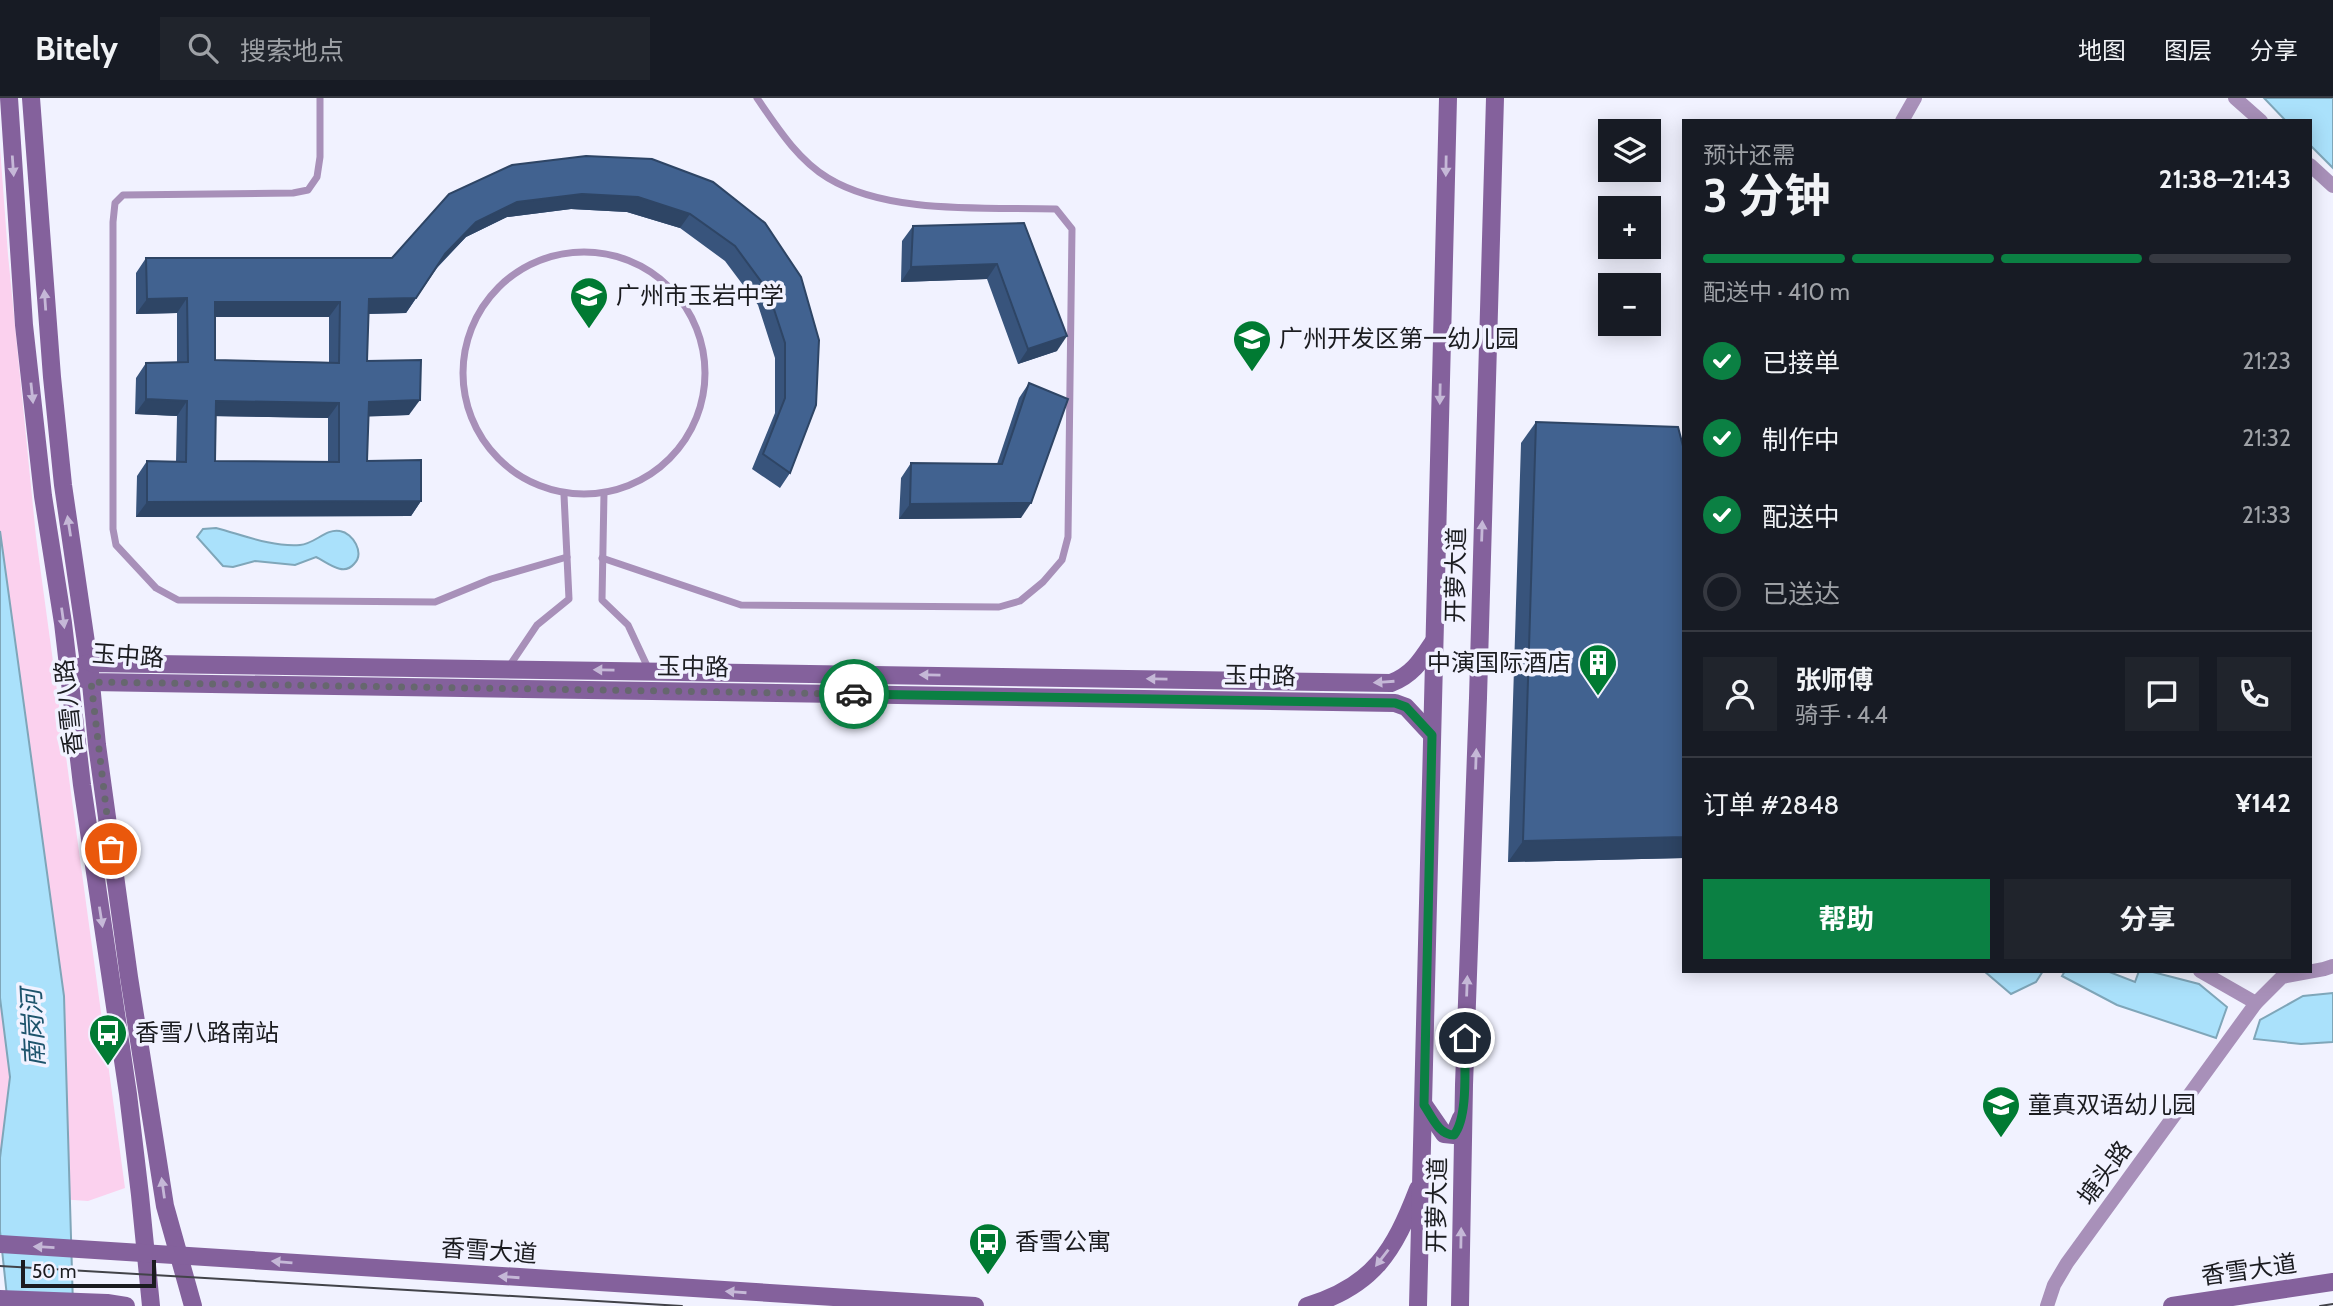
<!DOCTYPE html>
<html lang="zh">
<meta charset="utf-8">
<style>
:root{--surface:#171b24;--page:#20242c;--text:#f1f3f6;--muted:#9ea1a6;--line:#363941;--accent:#0b8043}
body{margin:0;font-family:Cabin,"Noto Sans SC",sans-serif;background:var(--page);color:var(--text);height:100vh;display:flex;flex-direction:column;font-size:26px;white-space:nowrap}
*{box-sizing:border-box;margin:0}
p{font-size:23px;color:var(--muted)}
.icon{flex:none;width:38px;height:38px;fill:none;stroke:currentColor;stroke-width:2;stroke-linecap:round;stroke-linejoin:round}
.map{position:relative;flex:1;overflow:hidden}
.sheet{position:absolute;left:1682px;top:21px;width:630px;height:854px;display:flex;flex-direction:column;background:var(--surface);border-radius:0px;box-shadow:0 4px 18px #0003}
.sheet>*{flex:none}
.buttons{position:absolute;left:1598px;top:21px;display:grid;gap:14px}
.buttons a{display:grid;place-items:center;width:63px;height:63px;border-radius:0px;background:var(--surface);box-shadow:0 4px 18px #0003;font-size:35px}
.scale{position:absolute;left:21px;bottom:18px;width:135px;box-sizing:border-box;padding-left:7px;border:4px solid #1b1c20;border-top:0;font-size:19px;line-height:24px;white-space:nowrap;color:#1b1c20;-webkit-text-stroke:5px #f1f2ff;paint-order:stroke}
.pin{position:absolute;display:grid;place-items:center;width:60px;height:60px;color:#fff;margin:-30px;border:4px solid #fff;border-radius:50%;box-shadow:0 2px 7px #0007}
.courier{position:absolute;display:grid;place-items:center;width:70px;height:70px;margin:-35px;border:5px solid #0b8043;border-radius:50%;background:#fff;color:#222;box-shadow:0 2px 9px #0007}
.headline em{font-style:normal;font-weight:700}
.headline div{display:flex;flex-direction:column-reverse}
.headline{display:flex;align-items:center;justify-content:space-between;height:119px;padding:0 21px}
h1{font-size:46px;font-weight:700;line-height:52px}
.bar{display:grid;grid-template-columns:repeat(4,1fr);gap:10px 7px;align-content:center;height:84px;padding:0 21px}
.bar i{height:9px;border-radius:5px;background:var(--line)}
.bar .on{background:var(--accent)}
.bar p{grid-column:span 4}
.line{display:flex;align-items:center;gap:18px;padding:0 21px;border-top:2px solid var(--line)}
.line div{flex:1}
.round{display:grid;place-items:center;flex:none;width:74px;height:74px;border-radius:0px;background:var(--page)}
ol{padding:0 21px;list-style:none}
li{display:flex;align-items:center;gap:21px;height:77px}
li p{margin-inline-start:auto}
li .icon{padding:7px;border-radius:50%;background:var(--accent);color:#fff;stroke-width:4}
li:last-child{color:var(--muted)}
li i{width:38px;height:38px;border:4px solid var(--line);border-radius:50%}
.cta{display:flex;gap:14px;margin-top:auto;padding:14px 21px}
.cta a{flex:1;height:80px;border-radius:0px;background:var(--accent);color:#fff;font-size:28px;font-weight:700;line-height:80px;text-align:center}
.cta a+a{background:var(--page);color:var(--text)}
header{display:flex;align-items:center;gap:42px;box-sizing:border-box;height:98px;padding:0 35px;background:var(--surface);border-bottom:2px solid var(--line)}
header strong{font-size:33px}
nav{display:flex;gap:38px;margin-inline-start:auto;font-size:24px}
.search{width:490px;height:63px;background:var(--page);display:flex;align-items:center;gap:18px;box-sizing:border-box;padding:0 24px;border-radius:0px;color:var(--muted);font-size:26px}
.map>svg:first-child{display:block}
</style>
<header>
<strong>Bitely</strong>
<div class="search"><svg class="icon" aria-label="search" viewBox="0 0 24 24"><circle cx="10" cy="10" r="6"/><path d="M15 15l6 6"/></svg>搜索地点</div>
<nav><a>地图</a><a>图层</a><a>分享</a></nav>
</header>
<div class="map">
<svg width="2333" height="1208" viewBox="0 0 2333 1208">
<rect width="100%" height="100%" fill="#f1f2ff"/>
<polygon fill="#fbd1ee" points="0,49 8,157 36,439 125,1090 88,1103 0,1097"/>
<g fill="#aae1fb" stroke="#7fa6b9" stroke-width="2">
<polygon points="2264,0 2333,0 2333,70 2310,47 2310,23 2286,23"/>
<path d="M 216,430 C 243,437 271,449 300,447 C 315,446 326,430 340,433 C 353,435 365,455 354,466 C 343,479 327,464 316,459 L 295,467 L 255,463 L 233,469 L 223,468 L 197,439 L 203,431 Z"/>
<polygon points="0,433 64,898 73,1208 8,1208 0,1133 0,1060 10,979 0,900"/>
<polygon points="1984,873 2043,873 2036,884 2011,896"/>
<polygon points="2065,873 2107,873 2135,884 2139,873 2149,873 2199,886 2227,909 2216,940 2117,907 2062,878"/>
<polygon points="2333,895 2333,944 2301,946 2254,941 2260,922 2303,898"/>
</g>
<g fill="none" stroke-linecap="round" stroke-linejoin="round">
<g stroke="#a890b9" stroke-width="7">
<polyline points="320,0 320,59 317,79 308,92 293,95 123,97 115,105 113,124 113,431 116,447 156,490 178,502 435,504 491,481 567,459"/>
<circle cx="584" cy="275" r="121"/>
<polyline points="604,395 602,502 628,527 649,572"/>
<path d="M 602,460 L 741,507 L 999,509 L 1020,503 L 1043,484 L 1062,462 L 1068,439 L 1072,131 L 1056,111 C 987,109 889,117 828,80 C 797,61 777,29 757,0"/>
<polyline points="508,570 537,527 569,501 564,397"/>
</g>
<g stroke="#a890b9" stroke-width="14">
<polyline points="2235,0 2261,23"/>
<polyline points="1902,23 1915,0"/>
<polyline points="2310,67 2333,88"/>
<polyline points="2200,873 2256,905"/>
<polyline points="2047,1208 2054,1187 2067,1165 2256,905 2282,879 2324,871 2333,868"/>
</g>
<g stroke="#84619c" stroke-width="18">
<polyline points="9,0 24,227 43,398 63,525 82,687 128,996 140,1097 151,1208"/>
<polyline points="31,0 52,279 63,387 89,565 97,647 129,879 165,1108 193,1208"/>
<path d="M 69,574 L 89,565 L 1391,585 C 1413,577 1422,561 1434,543"/>
<polyline points="69,574 91,584 1395,605 1406,609 1432,637"/>
<polyline points="1424,1007 1444,1036 1454,1037 1461,1020"/>
<polyline points="0,1146 975,1208"/>
<polyline points="0,1201 107,1205 126,1208"/>
<path d="M 1307,1208 C 1374,1188 1394,1153 1418,1091"/>
<polyline points="1418,1208 1448,0"/>
<polyline points="1460,1208 1464,987 1478,600 1495,0"/>
<polyline points="2172,1208 2333,1184"/>
</g>
<g stroke="#424349" stroke-width="2">
<polyline points="0,1168 682,1208"/>
<polyline points="2320,1208 2333,1206"/>
</g>
</g>
<g fill="#38547c" fill-rule="evenodd">
<path d="M 652,61 L 801,179 L 790,375 L 780,390 L 752,371 L 775,315 L 775,260 L 758,207 L 725,163 L 680,130 L 627,114 L 571,111 L 507,119 L 466,139 L 437,170 L 406,215 L 368,216 L 367,263 L 409,317 L 368,318 L 367,363 L 421,403 L 411,418 L 136,419 L 137,378 L 147,363 L 176,364 L 177,318 L 135,316 L 136,280 L 146,265 L 177,265 L 177,215 L 136,216 L 136,175 L 146,160 L 392,160 ZM 215,219 L 329,219 L 329,264 L 215,262 ZM 216,318 L 328,320 L 328,364 L 215,363 Z"/>
<polygon points="1024,125 1057,253 1018,266 987,181 901,184 902,143 913,128"/>
<polygon points="1029,285 1021,420 899,421 901,380 911,365 997,366 1019,300"/>
<polygon points="1536,324 1684,352 1684,760 1508,764 1521,345"/>
</g>
<g fill="#2e4565">
<polygon points="582,96 638,99 690,116 680,130 627,114 571,111 507,119 466,139 435,171 445,156 476,124 517,104"/>
<polygon points="997,166 987,181 901,184 911,169"/>
<polygon points="187,200 177,215 136,216 147,201"/>
<polygon points="416,200 406,215 358,216 369,201"/>
<polygon points="215,204 340,204 329,219 205,219"/>
<polygon points="1067,238 1057,253 1018,266 1028,251"/>
<polygon points="146,301 187,303 177,318 135,316"/>
<polygon points="420,302 409,317 358,319 369,304"/>
<polygon points="216,303 339,305 328,320 206,318"/>
<polygon points="421,403 411,418 136,419 147,404"/>
<polygon points="1031,405 1021,420 899,421 910,406"/>
<polygon points="1684,739 1684,760 1508,764 1523,743"/>
</g>
<g fill="#416290" stroke="#2e4565" stroke-width="2" fill-rule="evenodd">
<path d="M 586,58 L 652,61 L 713,84 L 765,125 L 801,179 L 819,242 L 816,307 L 790,375 L 763,356 L 785,300 L 785,245 L 768,193 L 735,148 L 690,116 L 638,99 L 582,96 L 517,104 L 476,124 L 445,156 L 416,200 L 369,201 L 367,263 L 421,262 L 420,302 L 369,304 L 367,363 L 421,362 L 421,403 L 147,404 L 147,363 L 186,364 L 187,303 L 146,301 L 146,265 L 188,264 L 187,200 L 147,201 L 146,160 L 392,160 L 449,96 L 512,67 ZM 215,204 L 340,204 L 339,265 L 215,262 ZM 216,303 L 339,305 L 339,364 L 215,363 Z"/>
<polygon points="1024,125 1067,238 1028,251 997,166 911,169 913,128"/>
<polygon points="1029,285 1068,301 1031,405 910,406 911,365 1002,366"/>
<polygon points="1536,324 1678,329 1684,352 1684,739 1523,743"/>
</g>
<defs><path id="oneway-solid" d="M-6-.8H1V-3.2L6.5 0L1 3.2V.8H-6Z" transform="scale(1.75)"/></defs>
<g fill="#c5b8d7">
<use href="#oneway-solid" transform="translate(13 68) rotate(86)"/>
<use href="#oneway-solid" transform="translate(1446 68) rotate(91)"/>
<use href="#oneway-solid" transform="translate(45 202) rotate(-94)"/>
<use href="#oneway-solid" transform="translate(32 295) rotate(84)"/>
<use href="#oneway-solid" transform="translate(1440 296) rotate(91)"/>
<use href="#oneway-solid" transform="translate(69 428) rotate(-99)"/>
<use href="#oneway-solid" transform="translate(1482 433) rotate(-88)"/>
<use href="#oneway-solid" transform="translate(63 520) rotate(82)"/>
<use href="#oneway-solid" transform="translate(604 572) rotate(-179)"/>
<use href="#oneway-solid" transform="translate(930 577) rotate(-179)"/>
<use href="#oneway-solid" transform="translate(1157 581) rotate(-179)"/>
<use href="#oneway-solid" transform="translate(1384 584) rotate(176)"/>
<use href="#oneway-solid" transform="translate(1476 661) rotate(-88)"/>
<use href="#oneway-solid" transform="translate(101 819) rotate(81)"/>
<use href="#oneway-solid" transform="translate(1467 888) rotate(-88)"/>
<use href="#oneway-solid" transform="translate(163 1090) rotate(-98)"/>
<use href="#oneway-solid" transform="translate(1461 1140) rotate(-89)"/>
<use href="#oneway-solid" transform="translate(44 1149) rotate(-177)"/>
<use href="#oneway-solid" transform="translate(1382 1160) rotate(128)"/>
<use href="#oneway-solid" transform="translate(282 1164) rotate(-175)"/>
<use href="#oneway-solid" transform="translate(509 1179) rotate(-176)"/>
<use href="#oneway-solid" transform="translate(736 1194) rotate(-176)"/>
</g>
<g fill="none" stroke-linecap="round" stroke-linejoin="round">
<polyline stroke="#66676e" stroke-width="7" stroke-dasharray="0 12.6" points="111,751 91,584 854,596"/>
<path stroke="#0b8043" stroke-width="9" d="M 854,596 L 1395,605 L 1406,609 L 1432,637 L 1424,1007 C 1432,1019 1439,1037 1454,1037 C 1469,1018 1464,965 1465,940"/>
</g>
<defs>
<symbol id="school-pin" viewBox="-11 -11 22 30"><path d="M0 17L-7.5 6A9.5 9.5 0 1 1 7.5 6Z" fill="#007a32" stroke="#f1f2ff"/><path d="M0-5L7-2L0 1L-7-2ZM-4 1L0 2.5L4 1V4Q0 6-4 4Z" fill="#fff"/></symbol>
<symbol id="building-pin" viewBox="-11 -11 22 30"><path d="M0 17L-7.5 6A9.5 9.5 0 1 1 7.5 6Z" fill="#007a32" stroke="#f1f2ff"/><path d="M-4-6H4V6H1V3H-1V6H-4ZM-2.5-4.3h1.7v1.8h-1.7ZM.8-4.3h1.7v1.8H.8ZM-2.5-1h1.7V.8h-1.7ZM.8-1h1.7V.8H.8Z" fill="#fff"/></symbol>
<symbol id="bus-pin" viewBox="-11 -11 22 30"><path d="M0 17L-7.5 6A9.5 9.5 0 1 1 7.5 6Z" fill="#007a32" stroke="#f1f2ff"/><path d="M-5-6H5V4H4V6H2V4H-2V6H-4V4H-5ZM-3.5-4V0h7V-4ZM-3.5 1.2v1.5H-2V1.2ZM2 1.2v1.5H3.5V1.2Z" fill="#fff"/></symbol>
</defs>
<g fill-rule="evenodd">
<use href="#school-pin" x="567" y="176" width="44" height="60"/>
<use href="#school-pin" x="1230" y="219" width="44" height="60"/>
<use href="#building-pin" x="1576" y="543" width="44" height="60"/>
<use href="#bus-pin" x="86" y="913" width="44" height="60"/>
<use href="#school-pin" x="1979" y="985" width="44" height="60"/>
<use href="#bus-pin" x="966" y="1122" width="44" height="60"/>
</g>
<g text-anchor="middle" stroke-width="7" stroke-linejoin="round" paint-order="stroke">
<g font-size="24" fill="#1b1c20" stroke="#f1f2ff" text-anchor="start">
<text x="616" y="206">广州市玉岩中学</text>
<text x="1279" y="249">广州开发区第一幼儿园</text>
<text x="1571" y="573" text-anchor="end">中演国际酒店</text>
<text x="135" y="943">香雪八路南站</text>
<text x="2028" y="1015">童真双语幼儿园</text>
<text x="1015" y="1152">香雪公寓</text>
</g>
<g font-size="24" fill="#1b1c20" stroke="#f1f2ff">
<text transform="translate(1456 477) rotate(-89)" y="8">开萝大道</text>
<text transform="translate(128 558) rotate(4)" y="8">玉中路</text>
<text transform="translate(693 569) rotate(1)" y="8">玉中路</text>
<text transform="translate(1260 578) rotate(1)" y="8">玉中路</text>
<text transform="translate(69 609) rotate(-96)" y="8">香雪八路</text>
<text transform="translate(2105 1075) rotate(-54)" y="8">塘头路</text>
<text transform="translate(1437 1107) rotate(-89)" y="8">开萝大道</text>
<text transform="translate(489 1153) rotate(4)" y="8">香雪大道</text>
<text transform="translate(2249 1172) rotate(-8)" y="8">香雪大道</text>
</g>
<g font-size="26" font-style="italic" fill="#1e546c" stroke="#f1f2ff">
<text transform="translate(33 930) rotate(-93)" y="9">南岗河</text>
</g>
</g>
</svg>
<div class="buttons">
<a><svg class="icon" aria-label="layers" viewBox="0 0 24 24"><path d="M12 4l9 5-9 5-9-5zM3 14l9 5 9-5"/></svg></a>
<a>+</a>
<a>−</a>
</div>
<div class="scale">50 m</div>
<div class="pin" style="left:111px;top:751px;background:#ea580c"><svg class="icon" aria-label="bag" viewBox="0 0 24 24"><path d="M5 8h14l-1 12H6zM9 8a3 3 0 0 1 6 0"/></svg></div>
<div class="pin" style="left:1465px;top:940px;background:#1f2937"><svg class="icon" aria-label="home" viewBox="0 0 24 24"><path d="M3 11l9-7 9 7M6 9v11h12V9"/></svg></div>
<div class="courier" style="left:854px;top:596px"><svg class="icon" aria-label="car" viewBox="0 0 24 24"><path d="M5 17H2v-5l4-1 3-4h7l3 4 3 1v5h-3M9 17h6M6 11h13"/><circle cx="7" cy="17" r="2"/><circle cx="17" cy="17" r="2"/></svg></div>
<section class="sheet">
<div class="headline"><div><h1>3 分钟</h1><p>预计还需</p></div><em>21:38–21:43</em></div>
<div class="bar"><i class="on"></i><i class="on"></i><i class="on"></i><i></i><p>配送中 · 410 m</p></div>
<ol>
<li><svg class="icon" aria-label="check" viewBox="0 0 24 24"><path d="M5 12l5 5 9-10"/></svg>已接单<p>21:23</p></li>
<li><svg class="icon" aria-label="check" viewBox="0 0 24 24"><path d="M5 12l5 5 9-10"/></svg>制作中<p>21:32</p></li>
<li><svg class="icon" aria-label="check" viewBox="0 0 24 24"><path d="M5 12l5 5 9-10"/></svg>配送中<p>21:33</p></li>
<li><i></i>已送达</li>
</ol>
<div class="line" style="height:126px"><a class="round"><svg class="icon" aria-label="person" viewBox="0 0 24 24"><circle cx="12" cy="8" r="4"/><path d="M4 21q1-7 8-7t8 7"/></svg></a><div><b>张师傅</b><p>骑手 · 4.4</p></div><a class="round"><svg class="icon" aria-label="chat" viewBox="0 0 24 24"><path d="M4 5h16v11H9l-5 4z"/></svg></a><a class="round"><svg class="icon" aria-label="phone" viewBox="0 0 24 24"><path d="M5 4h4l2 5-3 2q2 4 5 5l2-3 5 2v4C11 20 4 13 5 4z"/></svg></a></div>
<div class="line" style="height:91px"><div>订单 #2848</div><b>¥142</b></div>
<div class="cta"><a>帮助</a><a>分享</a></div>
</section>
</div>
